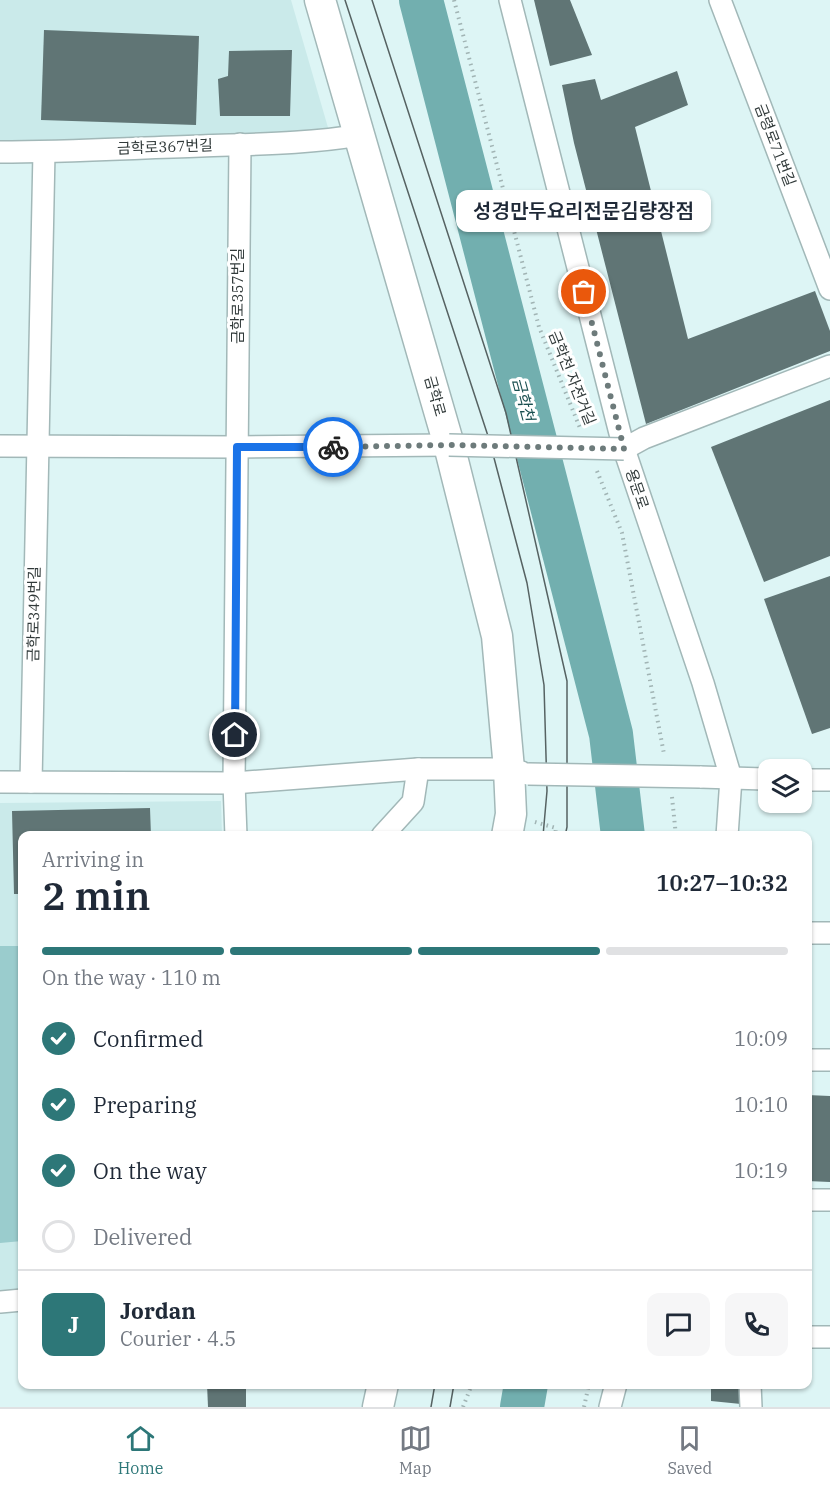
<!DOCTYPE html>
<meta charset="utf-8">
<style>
:root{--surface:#fff;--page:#f6f6f7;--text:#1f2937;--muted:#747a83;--line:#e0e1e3;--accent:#2d7778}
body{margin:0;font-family:"IBM Plex Serif","Noto Sans KR",serif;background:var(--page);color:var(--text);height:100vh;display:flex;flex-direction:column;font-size:22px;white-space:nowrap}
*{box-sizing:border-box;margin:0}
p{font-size:20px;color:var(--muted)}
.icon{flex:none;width:33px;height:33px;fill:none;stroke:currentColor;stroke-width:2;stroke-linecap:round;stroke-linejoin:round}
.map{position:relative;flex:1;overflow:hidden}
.details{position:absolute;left:18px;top:831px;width:794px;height:558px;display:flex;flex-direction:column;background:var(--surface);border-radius:12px;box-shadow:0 2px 4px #0004}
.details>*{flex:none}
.buttons{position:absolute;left:758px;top:759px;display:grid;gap:12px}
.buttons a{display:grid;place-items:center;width:54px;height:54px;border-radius:12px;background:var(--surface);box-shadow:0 2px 4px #0004;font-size:30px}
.pin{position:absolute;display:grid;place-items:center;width:51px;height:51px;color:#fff;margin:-26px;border:3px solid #fff;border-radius:50%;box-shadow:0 2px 6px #0007}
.courier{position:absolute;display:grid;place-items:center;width:60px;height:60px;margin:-30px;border:4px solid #1a73e8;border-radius:50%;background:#fff;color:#222;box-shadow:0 2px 8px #0007}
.bubble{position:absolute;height:42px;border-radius:12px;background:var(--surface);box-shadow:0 2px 4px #0004;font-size:20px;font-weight:600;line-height:42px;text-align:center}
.head em{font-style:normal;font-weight:600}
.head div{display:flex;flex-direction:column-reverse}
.head{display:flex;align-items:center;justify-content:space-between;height:102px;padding:0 24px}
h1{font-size:39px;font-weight:600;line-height:45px}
.bar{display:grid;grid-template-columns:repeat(4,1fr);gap:9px 6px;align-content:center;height:72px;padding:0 24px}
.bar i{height:8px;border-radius:4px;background:var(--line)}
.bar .current{background:var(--accent)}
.bar p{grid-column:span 4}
.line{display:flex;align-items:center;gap:15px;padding:0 24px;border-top:2px solid var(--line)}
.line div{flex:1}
.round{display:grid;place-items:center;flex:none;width:63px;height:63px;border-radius:12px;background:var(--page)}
ol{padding:0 24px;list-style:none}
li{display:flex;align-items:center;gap:18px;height:66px}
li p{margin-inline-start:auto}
li .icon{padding:6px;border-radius:50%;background:var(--accent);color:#fff;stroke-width:4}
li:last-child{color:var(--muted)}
li i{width:33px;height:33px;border:3px solid var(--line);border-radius:50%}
.tabs{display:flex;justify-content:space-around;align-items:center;height:84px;border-top:2px solid var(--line);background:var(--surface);font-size:16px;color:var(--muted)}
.tabs a{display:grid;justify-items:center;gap:3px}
.tabs .current{color:var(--accent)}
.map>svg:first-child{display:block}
</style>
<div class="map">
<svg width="830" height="1407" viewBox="0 0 830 1407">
<rect width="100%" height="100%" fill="#ddf5f5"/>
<g fill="#caeaea">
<polygon points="0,0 291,0 329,131 0,152"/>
<polygon points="221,801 222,835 22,836 22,1289 0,1291 0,803"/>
</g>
<polygon fill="#9acccd" points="0,946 22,946 22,1241 0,1243"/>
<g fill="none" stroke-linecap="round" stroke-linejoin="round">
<g stroke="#72afaf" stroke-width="44">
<polyline points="421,0 611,734 623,836"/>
<polyline points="522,1407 526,1384"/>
</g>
</g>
<g fill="#607575">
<polygon points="534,0 570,0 592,55 550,66"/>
<polygon points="44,30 199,36 196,125 41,120"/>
<polygon points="292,50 290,116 220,116 218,79 228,76 229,51"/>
<polygon points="677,71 688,105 635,127 688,339 815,291 830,331 830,351 646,424 574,143 562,85 595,79 601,100"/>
<polygon points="830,400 830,556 764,582 711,447"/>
<polygon points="830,576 830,728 812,734 764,599"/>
<polygon points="150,808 151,836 22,836 22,894 14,894 12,811"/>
<polygon points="807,1095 830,1096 830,1182 807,1181"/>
<polygon points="207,1384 246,1384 246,1407 208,1407"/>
<polygon points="711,1384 741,1384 741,1404 711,1401"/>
</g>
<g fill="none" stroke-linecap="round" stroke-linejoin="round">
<defs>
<g id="street">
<polyline points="510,0 624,449 703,683 731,778 727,836"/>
<polyline points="720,0 830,289"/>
<path d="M 0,152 C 67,152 134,148 201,146 C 254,144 307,144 360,135"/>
<polyline points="0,446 237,447 449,445"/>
<polyline points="624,449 644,438 830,366"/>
<polyline points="700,777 768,779"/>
<polyline points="801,780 830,780"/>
<polyline points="0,782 234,783 418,769 509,769 521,772"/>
<polyline points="31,782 44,152"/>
<polyline points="236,836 234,783 240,144"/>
<polyline points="382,836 413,802 418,769"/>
<polyline points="807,933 830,933"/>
<polyline points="807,1060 830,1060"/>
<polyline points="807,1200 830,1200"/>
<polyline points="0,1302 22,1300"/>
<polyline points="807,1337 830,1337"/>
<polyline points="750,1384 751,1407"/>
<polyline points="610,1407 616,1384"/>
</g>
<g id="secondary">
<polyline points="320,0 449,445 497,636 509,769 511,814 507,836"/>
<polyline points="378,1407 383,1384"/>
</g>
</defs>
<use href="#street" stroke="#a2b8b8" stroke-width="24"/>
<use href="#secondary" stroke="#a2b8b8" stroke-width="33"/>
<g stroke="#a1b4b4" stroke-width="4" stroke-dasharray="1.5 4.5" stroke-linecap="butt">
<polyline points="454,0 539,327 580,428"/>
<polyline points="597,471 622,533 664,754"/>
<polyline points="672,797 676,836"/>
<polyline points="535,822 556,828 555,836"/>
<polyline points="463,1407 472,1384"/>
<polyline points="584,1407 589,1384"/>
</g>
<use href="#street" stroke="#fff" stroke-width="21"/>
<use href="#secondary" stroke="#fff" stroke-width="30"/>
<g stroke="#566262" stroke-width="1.5">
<polyline points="345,0 489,439 527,583 544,685 547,791 543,836"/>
<polyline points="372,0 506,413 567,681 567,827 565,836"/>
<polyline points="431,1407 435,1384"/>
<polyline points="450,1407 454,1384"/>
</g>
<defs>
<g id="street-bridge">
<polyline points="449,445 624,449"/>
<polyline points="528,774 700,777"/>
</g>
</defs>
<use href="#street-bridge" stroke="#a2b8b8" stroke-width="24" stroke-linecap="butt"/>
<use href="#street-bridge" stroke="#fff" stroke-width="21"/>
</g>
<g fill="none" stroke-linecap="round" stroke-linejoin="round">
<polyline stroke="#6d7b7b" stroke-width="6" stroke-dasharray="0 10.8" points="333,447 449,445 624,449 584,292"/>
<polyline stroke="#1a73e8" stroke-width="8" points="235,735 237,447 333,447"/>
</g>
<g text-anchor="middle" stroke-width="6" stroke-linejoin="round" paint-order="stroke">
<g font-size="15" fill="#313a3a" stroke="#fff">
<text transform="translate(775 145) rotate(69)" y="5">금령로71번길</text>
<text transform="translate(165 147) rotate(-2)" y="5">금학로367번길</text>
<text transform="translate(238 296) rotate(-90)" y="5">금학로357번길</text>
<text transform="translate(572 378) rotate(68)" y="5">금학천 자전거길</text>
<text transform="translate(435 396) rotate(74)" y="5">금학로</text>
<text transform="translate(637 489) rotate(71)" y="5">용문로</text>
<text transform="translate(34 614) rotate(-89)" y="5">금학로349번길</text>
</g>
<g font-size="16" font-style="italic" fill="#194f50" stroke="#fff">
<text transform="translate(524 399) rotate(75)" y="6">금학천</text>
</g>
</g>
</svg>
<div class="buttons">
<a><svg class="icon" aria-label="layers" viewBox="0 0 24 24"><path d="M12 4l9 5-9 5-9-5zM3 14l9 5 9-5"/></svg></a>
</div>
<div class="pin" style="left:584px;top:292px;background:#ea580c"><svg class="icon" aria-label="bag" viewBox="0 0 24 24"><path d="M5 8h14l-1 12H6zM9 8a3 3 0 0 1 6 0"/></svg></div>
<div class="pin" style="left:235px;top:735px;background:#1f2937"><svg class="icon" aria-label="home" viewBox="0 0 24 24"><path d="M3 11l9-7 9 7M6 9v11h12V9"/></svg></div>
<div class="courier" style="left:333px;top:447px"><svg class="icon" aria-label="bike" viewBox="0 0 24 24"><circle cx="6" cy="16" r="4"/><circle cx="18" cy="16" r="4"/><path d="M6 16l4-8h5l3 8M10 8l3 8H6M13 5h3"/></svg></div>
<div class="bubble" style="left:456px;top:190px;width:255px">성경만두요리전문김량장점</div>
<section class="details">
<div class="head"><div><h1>2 min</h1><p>Arriving in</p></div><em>10:27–10:32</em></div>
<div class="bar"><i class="current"></i><i class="current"></i><i class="current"></i><i></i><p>On the way · 110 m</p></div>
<ol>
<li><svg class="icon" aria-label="check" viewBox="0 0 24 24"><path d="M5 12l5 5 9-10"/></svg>Confirmed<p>10:09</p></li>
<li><svg class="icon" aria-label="check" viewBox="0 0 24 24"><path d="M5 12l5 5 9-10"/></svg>Preparing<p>10:10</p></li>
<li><svg class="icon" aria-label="check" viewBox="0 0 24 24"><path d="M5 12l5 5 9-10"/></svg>On the way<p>10:19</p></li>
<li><i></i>Delivered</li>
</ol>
<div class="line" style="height:108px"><b class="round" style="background:var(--accent);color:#fff">J</b><div><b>Jordan</b><p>Courier · 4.5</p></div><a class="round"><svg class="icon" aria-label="chat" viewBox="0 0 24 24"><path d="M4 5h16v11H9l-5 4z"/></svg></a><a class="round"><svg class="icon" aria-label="phone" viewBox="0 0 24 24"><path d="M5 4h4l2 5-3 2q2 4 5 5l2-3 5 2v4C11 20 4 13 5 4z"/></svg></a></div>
</section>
</div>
<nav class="tabs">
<a class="current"><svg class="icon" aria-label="home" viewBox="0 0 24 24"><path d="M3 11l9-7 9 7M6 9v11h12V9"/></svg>Home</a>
<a><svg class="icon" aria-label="map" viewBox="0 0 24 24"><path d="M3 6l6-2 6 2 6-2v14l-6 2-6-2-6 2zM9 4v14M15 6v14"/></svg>Map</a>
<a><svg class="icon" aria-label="saved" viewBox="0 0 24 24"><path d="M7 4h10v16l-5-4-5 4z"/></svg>Saved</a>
</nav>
